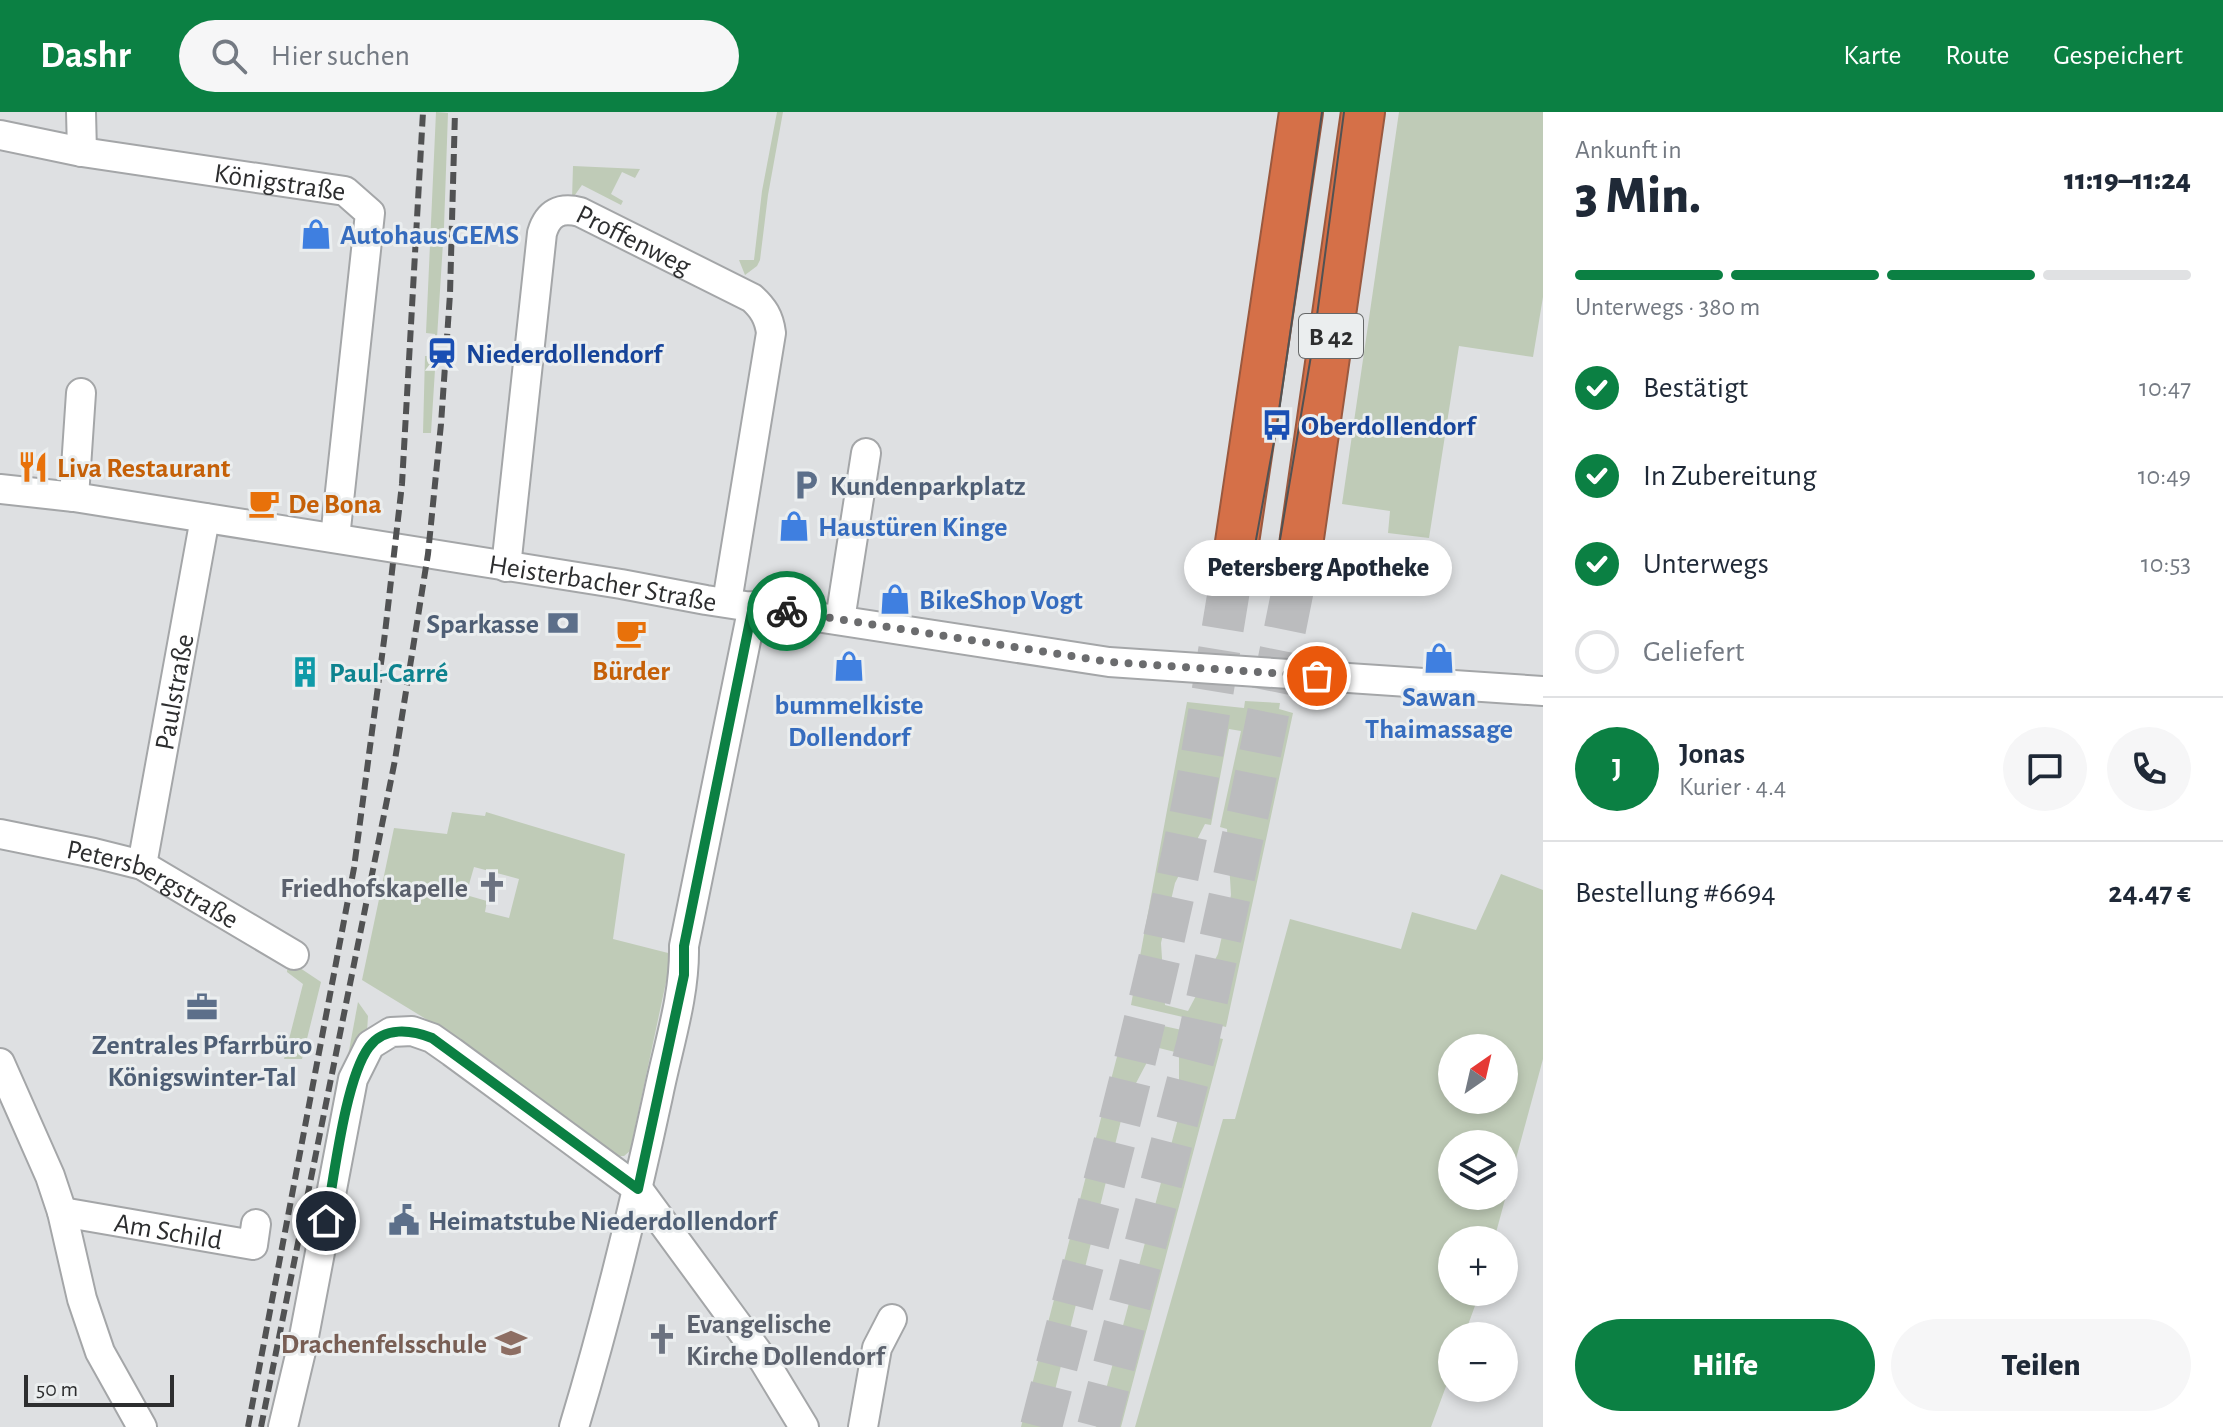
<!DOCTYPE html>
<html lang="de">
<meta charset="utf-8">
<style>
:root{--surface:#fff;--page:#f6f6f7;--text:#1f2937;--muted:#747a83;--line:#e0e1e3;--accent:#0b8043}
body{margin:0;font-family:"Alegreya Sans",sans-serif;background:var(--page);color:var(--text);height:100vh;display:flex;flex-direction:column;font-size:30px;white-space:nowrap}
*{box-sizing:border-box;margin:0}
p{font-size:26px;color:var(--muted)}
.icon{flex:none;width:44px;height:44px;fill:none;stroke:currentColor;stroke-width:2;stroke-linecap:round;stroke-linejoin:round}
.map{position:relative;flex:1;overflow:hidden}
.details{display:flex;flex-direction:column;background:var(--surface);width:680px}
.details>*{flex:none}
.needle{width:52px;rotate:34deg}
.fabs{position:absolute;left:1438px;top:922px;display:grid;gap:16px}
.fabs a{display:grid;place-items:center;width:80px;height:80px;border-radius:50%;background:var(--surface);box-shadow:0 4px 12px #0003;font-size:40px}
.scale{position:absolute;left:24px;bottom:20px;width:150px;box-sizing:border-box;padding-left:8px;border:4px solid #2d2e2f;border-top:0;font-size:22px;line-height:28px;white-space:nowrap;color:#2d2e2f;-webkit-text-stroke:6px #ebeeef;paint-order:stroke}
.pin{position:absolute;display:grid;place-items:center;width:68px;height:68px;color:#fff;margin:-34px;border:4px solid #fff;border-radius:50%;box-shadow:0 2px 8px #0007}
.courier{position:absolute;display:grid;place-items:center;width:80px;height:80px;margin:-40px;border:6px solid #0b8043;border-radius:50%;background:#fff;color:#222;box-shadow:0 2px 10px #0007}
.bubble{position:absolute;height:56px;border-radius:28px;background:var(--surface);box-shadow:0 4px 12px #0003;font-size:26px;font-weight:800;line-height:56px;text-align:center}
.headline em{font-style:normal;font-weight:800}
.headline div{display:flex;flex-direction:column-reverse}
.headline{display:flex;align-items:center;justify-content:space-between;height:136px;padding:0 32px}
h1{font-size:52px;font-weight:800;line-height:60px}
.bar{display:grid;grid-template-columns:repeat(4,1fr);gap:12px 8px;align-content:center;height:96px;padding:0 32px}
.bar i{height:10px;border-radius:6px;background:var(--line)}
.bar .active{background:var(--accent)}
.bar p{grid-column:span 4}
.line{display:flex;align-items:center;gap:20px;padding:0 32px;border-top:2px solid var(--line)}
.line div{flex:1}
.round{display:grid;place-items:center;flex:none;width:84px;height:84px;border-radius:42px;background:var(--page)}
ol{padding:0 32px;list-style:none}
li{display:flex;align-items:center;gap:24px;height:88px}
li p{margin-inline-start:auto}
li .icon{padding:8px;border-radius:50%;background:var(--accent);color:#fff;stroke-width:4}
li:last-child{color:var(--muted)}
li i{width:44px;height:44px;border:4px solid var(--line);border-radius:50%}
.cta{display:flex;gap:16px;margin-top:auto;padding:16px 32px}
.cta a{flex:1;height:92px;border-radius:48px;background:var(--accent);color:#fff;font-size:32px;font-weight:800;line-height:92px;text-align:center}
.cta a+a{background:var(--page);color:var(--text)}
header{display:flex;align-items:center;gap:48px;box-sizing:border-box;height:112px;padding:0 40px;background:var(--accent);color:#fff}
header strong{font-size:38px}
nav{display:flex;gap:44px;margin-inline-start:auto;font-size:28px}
.search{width:560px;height:72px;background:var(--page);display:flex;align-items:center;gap:20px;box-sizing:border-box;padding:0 28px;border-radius:44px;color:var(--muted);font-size:30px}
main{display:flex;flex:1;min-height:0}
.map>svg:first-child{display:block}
</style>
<header>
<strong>Dashr</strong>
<div class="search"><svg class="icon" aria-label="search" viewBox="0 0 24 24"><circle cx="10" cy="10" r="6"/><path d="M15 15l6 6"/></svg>Hier suchen</div>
<nav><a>Karte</a><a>Route</a><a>Gespeichert</a></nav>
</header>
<main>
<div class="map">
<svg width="1543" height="1315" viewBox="0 0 1543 1315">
<rect width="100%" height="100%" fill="#dee0e2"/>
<g fill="#bfcbb7" fill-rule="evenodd">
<polygon points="436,0 448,1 444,115 431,321 423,321 425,244 434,244 435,222 426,221"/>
<polygon points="777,0 783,0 768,83 760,148 757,154 745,163 739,148 754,148 762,79"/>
<polygon points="1399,0 1543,0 1543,185 1533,245 1459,234 1429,426 1388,421 1390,399 1342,392"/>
<polygon points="573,54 640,57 635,66 622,60 611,82 623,89 621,93 582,73 572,87"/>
<path d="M 1245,589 L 1280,591 L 1279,597 L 1293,601 L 1226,915 L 1131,893 L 1187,590 L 1244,596 ZM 1229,617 L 1241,619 L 1220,715 L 1227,717 L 1231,783 L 1218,842 L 1188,899 L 1165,893 L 1161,831 L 1175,771 L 1205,712 L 1211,713 Z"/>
<path d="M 452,700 L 485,704 L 486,700 L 625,742 L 613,827 L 672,842 L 630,1039 L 624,1044 L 611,1044 L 457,926 L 362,868 L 394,716 L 447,722 ZM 474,755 L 519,767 L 509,806 L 485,800 L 487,789 L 466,783 Z"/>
<path d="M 1501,762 L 1543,778 L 1543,947 L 1494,1128 L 1452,1128 L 1452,1180 L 1480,1180 L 1464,1224 L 1452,1224 L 1452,1258 L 1431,1315 L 1135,1315 L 1223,1007 L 1235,1007 L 1290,807 L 1401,837 L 1412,800 L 1476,818 ZM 1452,936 L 1504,936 L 1504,988 L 1452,988 ZM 1452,1032 L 1504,1032 L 1504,1084 L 1452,1084 Z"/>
<polygon points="288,848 321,870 302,947 284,947 303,872 287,860"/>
<polygon points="358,890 368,904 367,920 348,944"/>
<polygon points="1127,906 1223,927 1121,1315 1096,1315 1179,1003 1179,941 1155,935 1125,992 1046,1315 1021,1315"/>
</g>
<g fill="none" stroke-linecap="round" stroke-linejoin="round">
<g stroke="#bbbcbe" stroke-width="42" stroke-dasharray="42 21" stroke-linecap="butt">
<path d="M 1041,1315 C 1095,1103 1154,891 1196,675 C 1211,596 1222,516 1236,437"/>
<polyline points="1098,1315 1197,933 1251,687 1299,447"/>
</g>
<defs>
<g id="minor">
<polyline points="81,0 82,40"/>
<path id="s1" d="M 0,23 L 82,40 L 345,79 L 370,101 L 335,426"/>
<path id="s2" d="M 0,377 L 74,385 L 621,472 L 706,488 L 1109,550 L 1543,579"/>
<polyline points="74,385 81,281"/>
<path id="s3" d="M 506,455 L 542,121 C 548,101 560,95 580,100 L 752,186 C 763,196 769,205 771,221 L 727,490"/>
<polyline points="840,508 866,341"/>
<path id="s4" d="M 0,722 L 94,741 L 142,753 L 294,843"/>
<path id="s5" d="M 142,753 L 205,406"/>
<polyline points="0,951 50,1064 62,1100 82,1187 100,1240 142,1315"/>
<path id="s6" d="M 62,1100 L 253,1133 L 256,1112"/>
<polyline points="283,1315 302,1235 353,967 370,933 391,920 412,919 432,926 452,940 638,1077 764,1249 804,1315"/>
<path d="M 574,1315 C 607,1206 634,1095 658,984 C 668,934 685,885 684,834 L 753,494"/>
<polyline points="863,1315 877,1236 892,1207"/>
</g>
<g id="highway">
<polyline points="1236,437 1301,0"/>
<polyline points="1299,447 1363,0"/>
</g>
</defs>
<use href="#minor" stroke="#a4a6a8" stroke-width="32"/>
<use href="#highway" stroke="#9a593f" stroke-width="46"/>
<use href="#minor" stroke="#fff" stroke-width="28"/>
<use href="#highway" stroke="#d57048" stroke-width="42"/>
<g stroke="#515253" stroke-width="2">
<polyline points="1249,466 1277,313 1322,0"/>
<polyline points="1273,469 1314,226 1344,0"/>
</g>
<g stroke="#515253" stroke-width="6" stroke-dasharray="12 6" stroke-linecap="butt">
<polyline points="248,1315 354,756 385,521 402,372 423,0"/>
<polyline points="261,1315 395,648 428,442 441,312 450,182 455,0"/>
</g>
</g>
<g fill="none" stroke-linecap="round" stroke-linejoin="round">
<polyline stroke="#6b6c6e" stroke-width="8" stroke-dasharray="0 14.4" points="787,499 1109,550 1317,564"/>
<path stroke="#0b8043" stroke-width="10" d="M 326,1109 C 334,1067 345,967 369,935 C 384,914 412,918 432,926 L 638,1077 L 684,863 L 684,834 L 753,494 L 787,499"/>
</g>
<defs>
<symbol id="shop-bare" viewBox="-9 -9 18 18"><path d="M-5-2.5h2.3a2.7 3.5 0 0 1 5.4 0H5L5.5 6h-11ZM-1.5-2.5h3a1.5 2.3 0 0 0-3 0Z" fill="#3f7fe0" stroke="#ebeeef" stroke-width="2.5" paint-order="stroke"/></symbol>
<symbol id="station-bare" viewBox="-9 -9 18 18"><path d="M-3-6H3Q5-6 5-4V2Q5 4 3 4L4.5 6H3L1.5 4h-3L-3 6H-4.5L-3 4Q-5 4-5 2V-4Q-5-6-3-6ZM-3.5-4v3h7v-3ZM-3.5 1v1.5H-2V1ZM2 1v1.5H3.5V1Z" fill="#1a4fb4" stroke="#ebeeef" stroke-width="2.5" paint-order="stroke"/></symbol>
<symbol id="bus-bare" viewBox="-9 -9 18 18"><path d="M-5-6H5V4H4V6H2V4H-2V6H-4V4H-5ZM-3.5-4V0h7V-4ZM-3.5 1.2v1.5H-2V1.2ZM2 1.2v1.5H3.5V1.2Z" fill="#1a4fb4" stroke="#ebeeef" stroke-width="2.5" paint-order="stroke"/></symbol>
<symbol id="restaurant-bare" viewBox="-9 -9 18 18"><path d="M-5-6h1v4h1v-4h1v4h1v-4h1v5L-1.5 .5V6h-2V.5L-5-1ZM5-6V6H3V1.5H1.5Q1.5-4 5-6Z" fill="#e8710a" stroke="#ebeeef" stroke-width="2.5" paint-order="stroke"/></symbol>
<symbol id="parking-bare" viewBox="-9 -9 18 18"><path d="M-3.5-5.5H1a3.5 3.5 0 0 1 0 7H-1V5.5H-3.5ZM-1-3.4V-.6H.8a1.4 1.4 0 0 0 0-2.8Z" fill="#5c6f8a" stroke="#ebeeef" stroke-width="2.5" paint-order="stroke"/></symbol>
<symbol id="cafe-bare" viewBox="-9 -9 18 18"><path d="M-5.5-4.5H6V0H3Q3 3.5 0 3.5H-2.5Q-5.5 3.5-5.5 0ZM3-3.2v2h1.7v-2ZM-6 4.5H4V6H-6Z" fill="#e8710a" stroke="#ebeeef" stroke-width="2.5" paint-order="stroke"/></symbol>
<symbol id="bank-bare" viewBox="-9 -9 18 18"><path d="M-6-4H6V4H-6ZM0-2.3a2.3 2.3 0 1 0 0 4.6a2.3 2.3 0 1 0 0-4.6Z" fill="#5c6f8a" stroke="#ebeeef" stroke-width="2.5" paint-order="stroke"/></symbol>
<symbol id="building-bare" viewBox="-9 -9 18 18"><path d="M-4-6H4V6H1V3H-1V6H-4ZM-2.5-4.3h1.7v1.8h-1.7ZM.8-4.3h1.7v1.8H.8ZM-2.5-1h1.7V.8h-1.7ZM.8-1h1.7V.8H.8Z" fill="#0f9aa8" stroke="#ebeeef" stroke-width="2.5" paint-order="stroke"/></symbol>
<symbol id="church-bare" viewBox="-9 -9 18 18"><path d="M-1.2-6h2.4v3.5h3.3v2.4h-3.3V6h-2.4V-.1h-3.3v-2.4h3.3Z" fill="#6b7280" stroke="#ebeeef" stroke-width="2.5" paint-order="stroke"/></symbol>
<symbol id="office-bare" viewBox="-9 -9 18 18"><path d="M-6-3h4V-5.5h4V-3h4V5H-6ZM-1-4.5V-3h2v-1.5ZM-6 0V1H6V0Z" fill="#5c6f8a" stroke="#ebeeef" stroke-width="2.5" paint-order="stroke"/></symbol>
<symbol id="civic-bare" viewBox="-9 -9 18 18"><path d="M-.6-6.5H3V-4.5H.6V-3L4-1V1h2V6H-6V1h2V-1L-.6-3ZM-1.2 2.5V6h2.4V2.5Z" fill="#5c6f8a" stroke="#ebeeef" stroke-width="2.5" paint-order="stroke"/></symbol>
<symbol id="school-bare" viewBox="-9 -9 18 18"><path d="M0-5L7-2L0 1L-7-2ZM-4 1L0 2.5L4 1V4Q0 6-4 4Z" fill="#8d6e63" stroke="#ebeeef" stroke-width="2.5" paint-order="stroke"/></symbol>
</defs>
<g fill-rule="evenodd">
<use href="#shop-bare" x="294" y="100" width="44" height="44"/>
<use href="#station-bare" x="420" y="219" width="44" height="44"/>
<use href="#bus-bare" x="1255" y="291" width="44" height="44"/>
<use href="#restaurant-bare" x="11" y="333" width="44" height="44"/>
<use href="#parking-bare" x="784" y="351" width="44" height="44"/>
<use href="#cafe-bare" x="242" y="369" width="44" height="44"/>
<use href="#shop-bare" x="772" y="392" width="44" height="44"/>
<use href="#shop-bare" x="873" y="465" width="44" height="44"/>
<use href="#bank-bare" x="541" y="489" width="44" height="44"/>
<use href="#cafe-bare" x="609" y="499" width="44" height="44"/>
<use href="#shop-bare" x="1417" y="524" width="44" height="44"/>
<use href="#shop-bare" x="827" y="532" width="44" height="44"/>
<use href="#building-bare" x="283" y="538" width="44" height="44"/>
<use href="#church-bare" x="470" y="753" width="44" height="44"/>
<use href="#office-bare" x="180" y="873" width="44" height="44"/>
<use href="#civic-bare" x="382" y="1086" width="44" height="44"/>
<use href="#church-bare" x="640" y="1205" width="44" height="44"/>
<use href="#school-bare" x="489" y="1209" width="44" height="44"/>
</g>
<g text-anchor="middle" stroke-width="6" stroke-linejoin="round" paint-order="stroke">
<rect fill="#ebeeef" stroke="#666869" stroke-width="2" x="1299" y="202" width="64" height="44" rx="6"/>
<g font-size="26" font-weight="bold" fill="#2d2e2f">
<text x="1331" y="233">B 42</text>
</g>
<g font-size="28" fill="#2d2e2f" stroke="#ebeeef">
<text dy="10" stroke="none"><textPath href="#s1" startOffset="284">Königstraße</textPath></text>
<text dy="10" stroke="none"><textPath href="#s3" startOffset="446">Proffenweg</textPath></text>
<text dy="10" stroke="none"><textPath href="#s2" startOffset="610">Heisterbacher Straße</textPath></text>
<text dy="10" stroke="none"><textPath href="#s5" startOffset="176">Paulstraße</textPath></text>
<text dy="10" stroke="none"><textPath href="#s4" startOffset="162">Petersbergstraße</textPath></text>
<text dy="10" stroke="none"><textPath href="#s6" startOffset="108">Am Schild</textPath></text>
</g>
<g font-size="28" font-weight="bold" fill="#366cbe" stroke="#ebeeef" text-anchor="start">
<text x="340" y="132">Autohaus GEMS</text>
<text x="818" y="424">Haustüren Kinge</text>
<text x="919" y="497">BikeShop Vogt</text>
<text x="1439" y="594" text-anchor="middle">Sawan<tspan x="1439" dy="32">Thaimassage</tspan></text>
<text x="849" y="602" text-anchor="middle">bummelkiste<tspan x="849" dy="32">Dollendorf</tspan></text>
</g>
<g font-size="28" font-weight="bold" fill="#164399" stroke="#ebeeef" text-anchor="start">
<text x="466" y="251">Niederdollendorf</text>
<text x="1301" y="323">Oberdollendorf</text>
</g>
<g font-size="28" font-weight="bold" fill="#c56008" stroke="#ebeeef" text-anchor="start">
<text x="57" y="365">Liva Restaurant</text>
<text x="288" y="401">De Bona</text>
<text x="631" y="568" text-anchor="middle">Bürder</text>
</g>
<g font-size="28" font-weight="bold" fill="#4e5e75" stroke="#ebeeef" text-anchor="start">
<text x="830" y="383">Kundenparkplatz</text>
<text x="539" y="521" text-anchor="end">Sparkasse</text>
<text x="202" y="942" text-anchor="middle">Zentrales Pfarrbüro<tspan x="202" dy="32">Königswinter-Tal</tspan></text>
<text x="428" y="1118">Heimatstube Niederdollendorf</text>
</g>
<g font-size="28" font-weight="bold" fill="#0d838f" stroke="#ebeeef" text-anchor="start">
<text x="329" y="570">Paul-Carré</text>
</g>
<g font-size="28" font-weight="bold" fill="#5b616d" stroke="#ebeeef" text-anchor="end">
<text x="468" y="785">Friedhofskapelle</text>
<text x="686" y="1221" text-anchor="start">Evangelische<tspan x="686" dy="32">Kirche Dollendorf</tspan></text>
</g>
<g font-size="28" font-weight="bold" fill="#785e54" stroke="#ebeeef" text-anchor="end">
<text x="487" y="1241">Drachenfelsschule</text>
</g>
</g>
</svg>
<div class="fabs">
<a><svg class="needle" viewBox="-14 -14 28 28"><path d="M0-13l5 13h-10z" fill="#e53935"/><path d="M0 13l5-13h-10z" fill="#747a83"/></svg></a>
<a><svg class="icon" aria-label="layers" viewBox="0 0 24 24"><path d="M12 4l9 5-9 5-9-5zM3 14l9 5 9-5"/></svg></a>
<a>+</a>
<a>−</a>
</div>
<div class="scale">50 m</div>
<div class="pin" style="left:1317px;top:564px;background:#ea580c"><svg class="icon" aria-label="bag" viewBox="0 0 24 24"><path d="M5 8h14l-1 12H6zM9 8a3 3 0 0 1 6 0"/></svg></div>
<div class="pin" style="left:326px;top:1109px;background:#1f2937"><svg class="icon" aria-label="home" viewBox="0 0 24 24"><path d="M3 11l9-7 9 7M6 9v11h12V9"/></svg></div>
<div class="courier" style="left:787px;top:499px"><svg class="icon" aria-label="bike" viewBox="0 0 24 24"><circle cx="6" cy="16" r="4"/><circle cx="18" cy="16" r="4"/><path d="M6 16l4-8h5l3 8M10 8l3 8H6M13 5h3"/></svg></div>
<div class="bubble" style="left:1184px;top:428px;width:268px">Petersberg Apotheke</div>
</div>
<section class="details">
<div class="headline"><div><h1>3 Min.</h1><p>Ankunft in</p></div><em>11:19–11:24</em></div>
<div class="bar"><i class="active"></i><i class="active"></i><i class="active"></i><i></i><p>Unterwegs · 380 m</p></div>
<ol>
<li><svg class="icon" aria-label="check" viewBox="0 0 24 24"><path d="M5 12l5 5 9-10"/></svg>Bestätigt<p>10:47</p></li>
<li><svg class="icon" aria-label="check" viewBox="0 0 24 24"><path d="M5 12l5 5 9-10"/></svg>In Zubereitung<p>10:49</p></li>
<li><svg class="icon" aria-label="check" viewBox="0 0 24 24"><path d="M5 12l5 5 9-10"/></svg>Unterwegs<p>10:53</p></li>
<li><i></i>Geliefert</li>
</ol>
<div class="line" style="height:144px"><b class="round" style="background:var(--accent);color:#fff">J</b><div><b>Jonas</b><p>Kurier · 4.4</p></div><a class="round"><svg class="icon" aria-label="chat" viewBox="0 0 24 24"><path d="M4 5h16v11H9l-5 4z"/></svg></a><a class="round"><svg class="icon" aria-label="phone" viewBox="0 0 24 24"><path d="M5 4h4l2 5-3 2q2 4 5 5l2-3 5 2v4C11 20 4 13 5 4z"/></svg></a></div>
<div class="line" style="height:104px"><div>Bestellung #6694</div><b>24.47 €</b></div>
<div class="cta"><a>Hilfe</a><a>Teilen</a></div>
</section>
</main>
